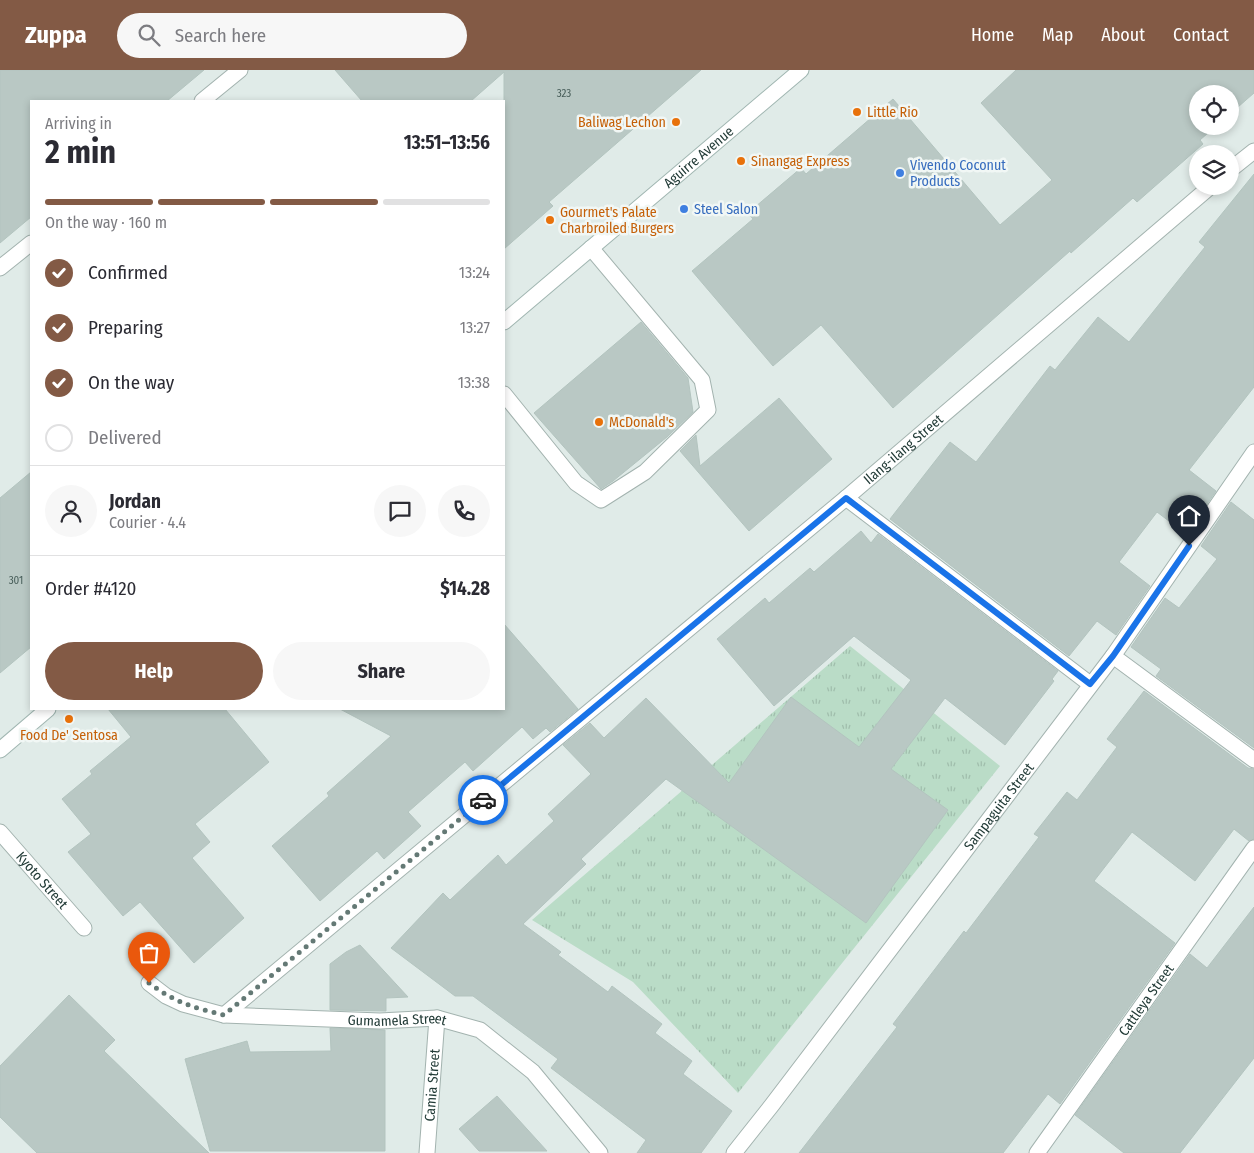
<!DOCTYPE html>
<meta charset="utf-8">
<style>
:root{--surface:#fff;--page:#f7f7f7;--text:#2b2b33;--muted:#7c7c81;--line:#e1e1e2;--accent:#835a45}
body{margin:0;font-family:"Fira Sans Condensed",sans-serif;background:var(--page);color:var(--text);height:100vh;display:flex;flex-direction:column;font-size:19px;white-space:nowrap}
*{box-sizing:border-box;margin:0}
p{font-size:16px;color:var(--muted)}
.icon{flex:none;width:28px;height:28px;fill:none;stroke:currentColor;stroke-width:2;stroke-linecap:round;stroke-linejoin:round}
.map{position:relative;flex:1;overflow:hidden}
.details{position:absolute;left:30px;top:30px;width:475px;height:610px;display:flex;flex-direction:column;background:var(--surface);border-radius:0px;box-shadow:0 2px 8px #0003}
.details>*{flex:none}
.buttons{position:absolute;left:1189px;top:15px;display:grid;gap:10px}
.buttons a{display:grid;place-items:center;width:50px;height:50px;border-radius:50%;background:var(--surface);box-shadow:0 2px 8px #0003;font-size:25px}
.pin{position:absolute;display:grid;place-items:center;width:42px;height:42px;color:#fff;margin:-51px -21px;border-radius:50% 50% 50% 0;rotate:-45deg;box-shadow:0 0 5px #0007}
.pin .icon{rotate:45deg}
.courier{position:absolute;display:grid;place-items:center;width:50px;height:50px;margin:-25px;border:4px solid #1a73e8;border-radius:50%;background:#fff;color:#222;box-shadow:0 1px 6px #0007}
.head em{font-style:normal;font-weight:700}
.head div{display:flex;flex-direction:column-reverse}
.head{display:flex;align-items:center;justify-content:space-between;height:85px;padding:0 15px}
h1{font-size:32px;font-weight:700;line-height:38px}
.bar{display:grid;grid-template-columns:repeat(4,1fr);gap:8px 5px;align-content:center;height:60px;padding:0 15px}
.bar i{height:6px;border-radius:4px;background:var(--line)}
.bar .selected{background:var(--accent)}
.bar p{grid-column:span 4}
.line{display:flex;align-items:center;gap:12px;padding:0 15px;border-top:1px solid var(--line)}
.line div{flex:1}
.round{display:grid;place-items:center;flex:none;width:52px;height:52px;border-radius:26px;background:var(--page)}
ol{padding:0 15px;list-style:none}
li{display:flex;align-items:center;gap:15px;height:55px}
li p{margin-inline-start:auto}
li .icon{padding:5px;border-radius:50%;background:var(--accent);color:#fff;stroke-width:4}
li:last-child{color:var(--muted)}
li i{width:28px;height:28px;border:2px solid var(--line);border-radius:50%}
.cta{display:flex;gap:10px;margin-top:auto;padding:10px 15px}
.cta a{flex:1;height:58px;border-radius:30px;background:var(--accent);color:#fff;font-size:20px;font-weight:700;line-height:58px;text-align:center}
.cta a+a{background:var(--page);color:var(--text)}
header{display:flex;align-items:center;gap:30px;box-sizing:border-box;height:70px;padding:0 25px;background:var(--accent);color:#fff}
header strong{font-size:24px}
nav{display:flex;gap:28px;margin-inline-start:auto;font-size:18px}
.search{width:350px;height:45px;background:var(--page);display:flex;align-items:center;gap:12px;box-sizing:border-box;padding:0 18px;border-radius:28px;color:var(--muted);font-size:19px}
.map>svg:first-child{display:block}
</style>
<header>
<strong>Zuppa</strong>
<div class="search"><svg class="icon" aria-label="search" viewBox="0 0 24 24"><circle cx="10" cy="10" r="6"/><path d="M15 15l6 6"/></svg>Search here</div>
<nav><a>Home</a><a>Map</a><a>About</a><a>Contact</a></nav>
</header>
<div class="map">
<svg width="1254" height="1083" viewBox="0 0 1254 1083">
<defs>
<pattern id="grass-tufts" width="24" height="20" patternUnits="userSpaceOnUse" patternTransform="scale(1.25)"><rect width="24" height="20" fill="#badcc7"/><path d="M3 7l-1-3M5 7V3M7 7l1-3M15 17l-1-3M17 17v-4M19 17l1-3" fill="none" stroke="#a0beac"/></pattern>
</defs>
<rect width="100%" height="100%" fill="#e0ebe8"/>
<polygon fill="url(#grass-tufts)" points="850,576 1000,696 738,1023 633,912 532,850"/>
<g fill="#b9c8c4" stroke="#b3c4bf">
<polygon points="0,0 204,0 167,31 31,31 31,147 0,173"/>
<polygon points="335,0 701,0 549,132 553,136 504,179 504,2 471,31 362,31"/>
<polygon points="1016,0 1254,0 1254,23 1230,44 1230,24 1198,24 1198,56 1216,56 1200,70 1203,74 1137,132 1133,128 1071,183 1070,181 893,338 821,255 773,296 692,201 753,149 748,143 801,98 806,104 893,29 1000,155 1052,110 981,33"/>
<polygon points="1254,104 1254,317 1189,400 1216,421 1186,464 1157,442 1119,492 1150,516 1116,565 1097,551 1069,586 890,449 950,372 976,392 1050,296 1055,300 1098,247 1129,272 1205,177 1199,172"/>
<polygon points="641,252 688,308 693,342 667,367 613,411 601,419 534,343"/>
<polygon points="779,328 832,389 749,461 680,381 696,365 700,396"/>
<polygon points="31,402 31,577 0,603 0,428"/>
<polygon points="1231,432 1254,450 1254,678 1156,606 1161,599 1131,577 1165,528 1179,538 1217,489 1201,476"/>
<polygon points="861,461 871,473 878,464 1058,601 1052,609 1054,611 1005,675 945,628 891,699 948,740 866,853 666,709 581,789 586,794 523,854 561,882 558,885 608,922 612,916 662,954 655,963 692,991 683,1004 732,1041 701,1083 637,1083 646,1070 551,998 558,989 473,926 455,926 391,878 443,823 450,830 498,785 506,795 554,751 548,744 591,704 563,675 590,653 604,668 646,628 729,713 791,627 859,677 911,610 854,566 774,636 717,569 765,528 769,533 810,498 814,502"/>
<polygon points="504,554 578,639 550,662 546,658 533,669 522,657 473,701 465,692 408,742 421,756 384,789 377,781 320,831 272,776 329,726 327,723 391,666 340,639 504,639"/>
<polygon points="1144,621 1248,698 1254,699 1254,769 1249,771 1234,759 1195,811 1132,762 1094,811 1175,873 1060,1034 1048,1024 1003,1083 799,1083 897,957 893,954 964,861 966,863 1039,767 1034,764 1067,722 1077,730 1117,677 1107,669"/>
<polygon points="108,639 225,639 269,692 195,754 210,772 192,788 244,848 194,893 140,832 123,846 68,782 91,764 62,729 92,704 90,701 131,667"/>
<polygon points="1254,837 1254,988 1180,1083 1124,1083 1075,1045 1190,884 1207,898"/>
<polygon points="360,875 408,927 386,928 386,941 330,940 330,894 346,882"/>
<polygon points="69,925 115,970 104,981 209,1083 37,1083 0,1047 0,996"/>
<polygon points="330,958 385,960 385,1081 210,1081 185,989 247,971 250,982 331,981"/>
<polygon points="497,1026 547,1081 479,1081 459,1059"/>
</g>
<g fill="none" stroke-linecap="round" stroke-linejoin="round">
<defs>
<g id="lane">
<polyline points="504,324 576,413 601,430 645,402 708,340 702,310 591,178"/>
<polyline points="1113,586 1254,690"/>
</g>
<g id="street">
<polyline points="202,31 240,0"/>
<polyline points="1230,100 1254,81"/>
<polyline points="0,198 31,173"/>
<polyline points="846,428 1090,614"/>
<path id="s1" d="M 0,762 L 84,858"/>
<path id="s2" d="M 149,913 L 166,926 L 183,934 L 224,945 L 380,951 L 437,948 L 480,960 L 533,1002 L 600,1083"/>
<path id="s3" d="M 224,945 L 846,428 L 1211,116"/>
<path id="s4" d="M 427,1083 L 437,948"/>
<path id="s5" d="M 734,1083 L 772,1035 L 1113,586 L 1254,382"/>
<path id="s6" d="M 1037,1083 L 1254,778"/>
</g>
<g id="secondary">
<path id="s7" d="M 504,252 L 801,0"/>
<polyline points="0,680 48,639"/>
</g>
</defs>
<use href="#lane" stroke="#a3b3af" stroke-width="17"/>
<use href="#street" stroke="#a3b3af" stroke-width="17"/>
<use href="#secondary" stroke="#a0b6b1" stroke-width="17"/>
<use href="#lane" stroke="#fff" stroke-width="15"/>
<use href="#street" stroke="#fff" stroke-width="15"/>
<use href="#secondary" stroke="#fff" stroke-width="15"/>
</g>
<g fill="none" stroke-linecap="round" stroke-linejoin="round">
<path stroke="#647975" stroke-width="5" stroke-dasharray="0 9" d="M 149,913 C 176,933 192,937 224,945 L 483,730"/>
<polyline stroke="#1a73e8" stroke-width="6" points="483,730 846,428 1090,614 1113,586 1189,476"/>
</g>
<g fill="#e8710a" stroke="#f1f7f5" stroke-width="2">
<circle cx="857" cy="42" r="5"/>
<circle cx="676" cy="52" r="5"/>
<circle cx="741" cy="91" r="5"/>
<circle cx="550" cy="150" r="5"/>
<circle cx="599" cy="352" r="5"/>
<circle cx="69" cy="649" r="5"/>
</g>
<g fill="#3f7fe0" stroke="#f1f7f5" stroke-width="2">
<circle cx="900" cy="103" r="5"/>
<circle cx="684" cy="139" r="5"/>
</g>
<g text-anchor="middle" stroke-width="5" stroke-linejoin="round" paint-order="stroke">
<g font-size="11" fill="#485e5a">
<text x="564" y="27">323</text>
<text x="16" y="514">301</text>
</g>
<g font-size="14" fill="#c56008" stroke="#f1f7f5" text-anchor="start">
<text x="867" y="47">Little Rio</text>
<text x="666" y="57" text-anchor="end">Baliwag Lechon</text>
<text x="751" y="96">Sinangag Express</text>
<text x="560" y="147">Gourmet's Palate<tspan x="560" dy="16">Charbroiled Burgers</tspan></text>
<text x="609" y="357">McDonald's</text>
<text x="69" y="670" text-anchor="middle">Food De' Sentosa</text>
</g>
<g font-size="14" fill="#223b37" stroke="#f1f7f5">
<text dy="5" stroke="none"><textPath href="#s7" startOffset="255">Aguirre Avenue</textPath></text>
<text dy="5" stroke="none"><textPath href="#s3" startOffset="884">Ilang-ilang Street</textPath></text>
<text dy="5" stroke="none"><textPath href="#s5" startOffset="436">Sampaguita Street</textPath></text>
<text dy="5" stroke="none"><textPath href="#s1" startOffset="64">Kyoto Street</textPath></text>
<text dy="5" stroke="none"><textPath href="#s6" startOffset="188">Cattleya Street</textPath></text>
<text dy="5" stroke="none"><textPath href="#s2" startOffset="256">Gumamela Street</textPath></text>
<text dy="5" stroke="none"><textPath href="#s4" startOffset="68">Camia Street</textPath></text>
</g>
<g font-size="14" fill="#366cbe" stroke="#f1f7f5" text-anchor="start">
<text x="910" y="100">Vivendo Coconut<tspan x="910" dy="16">Products</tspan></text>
<text x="694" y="144">Steel Salon</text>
</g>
</g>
</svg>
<div class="buttons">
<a><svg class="icon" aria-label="locate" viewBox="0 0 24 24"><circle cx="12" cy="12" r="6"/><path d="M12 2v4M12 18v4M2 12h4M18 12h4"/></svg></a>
<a><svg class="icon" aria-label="layers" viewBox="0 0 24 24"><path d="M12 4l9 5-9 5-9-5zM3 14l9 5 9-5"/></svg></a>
</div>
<div class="pin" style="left:149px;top:913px;background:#ea580c"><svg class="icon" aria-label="bag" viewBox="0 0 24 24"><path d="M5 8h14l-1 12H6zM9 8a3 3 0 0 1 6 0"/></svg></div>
<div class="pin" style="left:1189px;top:476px;background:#1f2937"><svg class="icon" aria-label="home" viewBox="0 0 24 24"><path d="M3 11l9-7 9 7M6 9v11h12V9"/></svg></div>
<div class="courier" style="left:483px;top:730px"><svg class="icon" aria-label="car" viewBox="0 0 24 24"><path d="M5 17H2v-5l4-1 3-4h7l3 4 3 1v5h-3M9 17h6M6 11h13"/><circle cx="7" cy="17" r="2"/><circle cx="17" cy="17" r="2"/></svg></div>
<section class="details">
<div class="head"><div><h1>2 min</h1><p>Arriving in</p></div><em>13:51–13:56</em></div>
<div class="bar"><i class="selected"></i><i class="selected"></i><i class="selected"></i><i></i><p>On the way · 160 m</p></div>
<ol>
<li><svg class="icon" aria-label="check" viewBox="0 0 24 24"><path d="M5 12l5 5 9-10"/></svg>Confirmed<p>13:24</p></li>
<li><svg class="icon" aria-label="check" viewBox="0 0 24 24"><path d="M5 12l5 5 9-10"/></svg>Preparing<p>13:27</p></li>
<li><svg class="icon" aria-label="check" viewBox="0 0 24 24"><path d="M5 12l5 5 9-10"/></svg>On the way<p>13:38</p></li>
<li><i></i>Delivered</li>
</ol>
<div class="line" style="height:90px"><a class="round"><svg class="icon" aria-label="person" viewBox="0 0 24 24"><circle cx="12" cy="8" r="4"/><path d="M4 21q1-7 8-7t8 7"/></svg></a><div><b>Jordan</b><p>Courier · 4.4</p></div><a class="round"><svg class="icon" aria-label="chat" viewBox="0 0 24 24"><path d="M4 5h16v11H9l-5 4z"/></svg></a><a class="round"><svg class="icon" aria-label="phone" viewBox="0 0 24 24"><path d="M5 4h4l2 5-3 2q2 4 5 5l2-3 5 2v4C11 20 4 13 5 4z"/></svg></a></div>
<div class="line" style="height:65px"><div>Order #4120</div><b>$14.28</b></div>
<div class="cta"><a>Help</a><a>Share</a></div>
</section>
</div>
